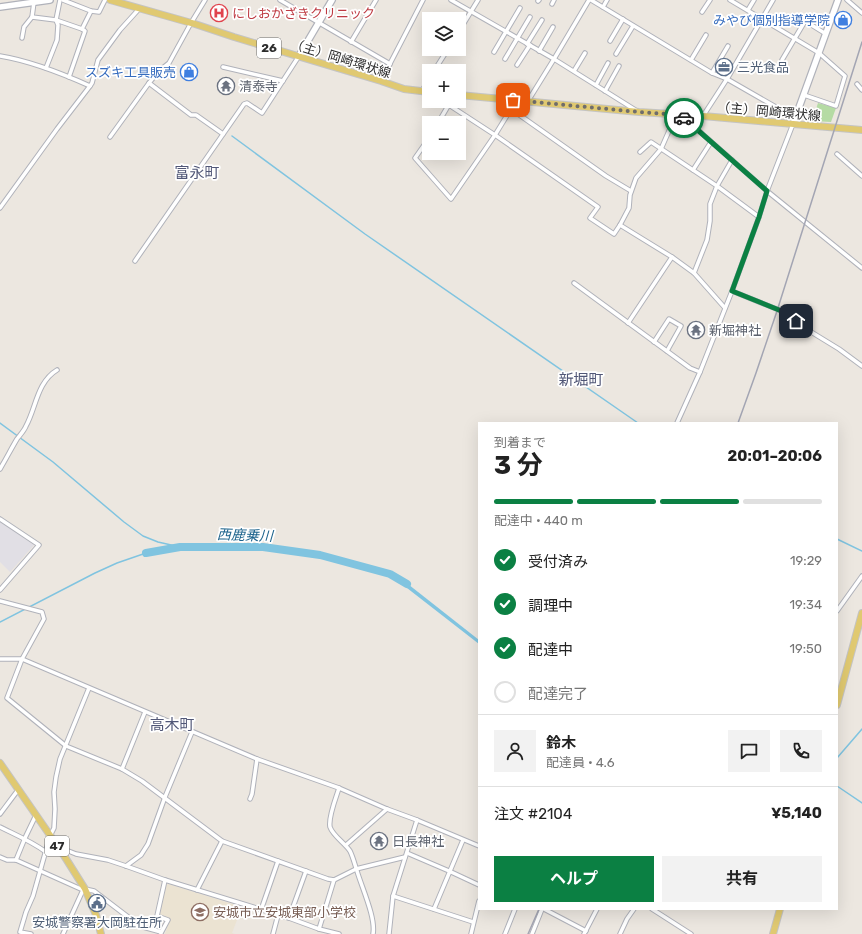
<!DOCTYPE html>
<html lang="ja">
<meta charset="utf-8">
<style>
:root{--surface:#fff;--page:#f2f2f2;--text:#222;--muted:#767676;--line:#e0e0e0;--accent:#0b8043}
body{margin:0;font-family:Rubik,"Noto Sans JP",sans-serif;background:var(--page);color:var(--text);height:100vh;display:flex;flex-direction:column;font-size:15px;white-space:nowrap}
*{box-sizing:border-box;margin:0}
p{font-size:13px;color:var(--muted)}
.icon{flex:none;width:22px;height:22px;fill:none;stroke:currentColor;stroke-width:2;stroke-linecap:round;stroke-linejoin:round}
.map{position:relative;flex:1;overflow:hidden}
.side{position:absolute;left:478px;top:422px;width:360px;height:488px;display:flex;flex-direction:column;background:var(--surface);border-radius:0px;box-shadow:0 4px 16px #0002}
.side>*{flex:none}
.buttons{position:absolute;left:422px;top:12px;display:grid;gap:8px}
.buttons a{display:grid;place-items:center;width:44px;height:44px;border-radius:0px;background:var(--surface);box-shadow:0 4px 16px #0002;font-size:20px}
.pin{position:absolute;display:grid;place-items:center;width:34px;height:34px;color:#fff;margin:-17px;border-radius:8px;box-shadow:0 2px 6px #0006}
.courier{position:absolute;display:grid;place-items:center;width:40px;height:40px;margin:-20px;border:3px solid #0b8043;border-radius:50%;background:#fff;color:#222;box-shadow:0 1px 5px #0007}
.headline em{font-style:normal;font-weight:700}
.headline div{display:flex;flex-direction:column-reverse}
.headline{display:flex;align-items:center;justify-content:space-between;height:68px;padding:0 16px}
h1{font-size:26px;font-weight:700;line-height:30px}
.bar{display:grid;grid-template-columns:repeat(4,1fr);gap:6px 4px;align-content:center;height:48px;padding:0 16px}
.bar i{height:5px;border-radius:3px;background:var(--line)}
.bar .active{background:var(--accent)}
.bar p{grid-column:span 4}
.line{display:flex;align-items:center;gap:10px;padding:0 16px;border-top:1px solid var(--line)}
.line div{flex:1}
.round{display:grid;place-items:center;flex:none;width:42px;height:42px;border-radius:0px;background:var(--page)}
ol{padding:0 16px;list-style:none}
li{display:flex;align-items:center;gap:12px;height:44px}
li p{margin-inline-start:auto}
li .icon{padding:4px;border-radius:50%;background:var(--accent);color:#fff;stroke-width:4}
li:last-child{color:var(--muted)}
li i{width:22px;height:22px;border:2px solid var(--line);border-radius:50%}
.primary-button{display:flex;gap:8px;margin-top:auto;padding:8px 16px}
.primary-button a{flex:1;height:46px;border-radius:0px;background:var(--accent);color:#fff;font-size:16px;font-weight:700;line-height:46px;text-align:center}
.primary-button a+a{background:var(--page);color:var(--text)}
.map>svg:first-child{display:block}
</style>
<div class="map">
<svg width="862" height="934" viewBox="0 0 862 934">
<rect width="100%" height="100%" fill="#ece7e0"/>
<polygon fill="#e1dfe5" points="0,521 34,545 10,572 0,562"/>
<polygon fill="#ebe3d2" points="168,884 242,907 232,933 235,934 165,934 170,919 159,917 166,885"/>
<polygon fill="#b5dba4" points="818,103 836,108 831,122 812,121"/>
<polygon fill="#80c4e0" points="399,577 479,640 479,644 398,581"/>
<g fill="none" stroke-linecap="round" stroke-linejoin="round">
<g stroke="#80c4e0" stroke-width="1.5">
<polyline points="232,136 365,234 638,423"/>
<polyline points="0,423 53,462 124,522 143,536 158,542 180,547"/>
<polyline points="837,539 862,551"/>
<polyline points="0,622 95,573 117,563 146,553"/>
<polyline points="837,758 862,729"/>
<polyline points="837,786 862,803"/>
</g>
<polyline stroke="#80c4e0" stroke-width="8" points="146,553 180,547 263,547 320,555 390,574 407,584"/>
<defs>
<g id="street">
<polyline points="63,0 91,11 99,12 105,0"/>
<polyline points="280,0 390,64"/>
<polyline points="451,0 554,59 637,111"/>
<polyline points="591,0 712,73 727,79 773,0"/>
<polyline points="730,0 819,53 845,76 836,106 804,95"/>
<polyline points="847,0 862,13"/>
<polyline points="538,1 539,0"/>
<polyline points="34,2 32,17 56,20 60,0"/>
<polyline points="552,4 554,0"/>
<polyline points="603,7 607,0"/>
<polyline points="748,10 754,0"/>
<polyline points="702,12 710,0"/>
<polyline points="805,21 826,34"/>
<polyline points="459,31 478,0"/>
<polyline points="22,38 24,27 32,17"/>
<polyline points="610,41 623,19"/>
<polyline points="351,42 376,0"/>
<polyline points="527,44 542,20"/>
<polyline points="539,51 553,27"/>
<polyline points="494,52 520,8"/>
<polyline points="616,54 633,26"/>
<path d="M 0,56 C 31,61 61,73 90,86"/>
<polyline points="505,59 530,17"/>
<polyline points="691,60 706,35"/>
<polyline points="782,60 808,16"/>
<polyline points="517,65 530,45"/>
<polyline points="223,67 283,81"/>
<polyline points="46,68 57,40 58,25 56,20 82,29"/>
<polyline points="434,71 448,49"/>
<polyline points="574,71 585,53"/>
<polyline points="712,73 728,46"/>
<polyline points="69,77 85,31 82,29 91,11"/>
<polyline points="381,81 423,0"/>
<polyline points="149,83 191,115 196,115 223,134"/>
<polyline points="857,84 862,90"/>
<polyline points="596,85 608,63"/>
<polyline points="422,91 429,79"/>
<polyline points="605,91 619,66"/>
<polyline points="500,99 511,109 606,176 631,191"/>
<polyline points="528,101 554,59 589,0"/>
<polyline points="449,105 495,135 598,207 590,218 614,234 620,225 629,208 630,195 636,178 661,149 676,115"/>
<polyline points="681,115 767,191 862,268"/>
<polyline points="703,116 727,79 795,118"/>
<polyline points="438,123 451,101"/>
<polyline points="110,137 149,83 159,71 169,63 191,23 205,0"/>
<polyline points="429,138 415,158 451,199 495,135 511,109"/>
<polyline points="640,152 651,142 717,186 759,217"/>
<polyline points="837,154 862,176"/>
<polyline points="693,170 711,142"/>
<polyline points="0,208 57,129 90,86 92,83 98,60 120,30 139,9"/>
<polyline points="620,225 672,257 694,273 725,308"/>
<polyline points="135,261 244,104 247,103 262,113 299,56"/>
<polyline points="694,273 707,240 710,221 710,204 717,186 732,160"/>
<polyline points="574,283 690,368 700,372"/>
<polyline points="732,291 784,312 808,330 839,349 862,366"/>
<polyline points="628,323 672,257"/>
<polyline points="654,342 669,319 681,326 667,351"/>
<polyline points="677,423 700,372 732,291 759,217 767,191 793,124"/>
<path d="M 0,469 C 6,459 11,449 17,439 C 20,435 24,431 26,426 C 36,408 37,382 57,370"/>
<polyline points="0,519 39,545 0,590"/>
<polyline points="0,601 42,612 44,619 22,659 7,698 66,746 122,769 142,781 222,841 328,879 334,880 356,869 405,857"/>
<polyline points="837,611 862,576"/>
<polyline points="0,659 22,659 257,759 339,788 387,809 417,820 479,846"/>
<polyline points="122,769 145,712"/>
<path d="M 339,788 C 336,798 328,817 330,827 C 333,836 345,843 350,851 C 353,857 355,865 357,871 C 362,888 376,918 373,934"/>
<polyline points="250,799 252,794 257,759"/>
<polyline points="0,814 18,790"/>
<path d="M 0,827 C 16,835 31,841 46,852"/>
<polyline points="346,845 387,809"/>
<polyline points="60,851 66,850 76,854 108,860 126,866 165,880 289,918 319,929 339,934"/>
<polyline points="407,853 449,871 479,885"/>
<polyline points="0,857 7,860 16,860 83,890"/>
<polyline points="16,860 25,838 36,815"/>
<polyline points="126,866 141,855 148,844 165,797 192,732"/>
<polyline points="197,890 222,841"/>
<polyline points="393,896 473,922"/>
<polyline points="434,909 463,840"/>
<polyline points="544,909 586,931"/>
<polyline points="652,909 691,934"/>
<polyline points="261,910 278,861"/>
<polyline points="289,918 306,871"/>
<polyline points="319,929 334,880"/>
<polyline points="161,933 168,920 157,916 165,880"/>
<polyline points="31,934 20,932 26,912 33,896 50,836 54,828 55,809 54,792 56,777 60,759 89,688"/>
<polyline points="63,934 83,890 85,889 94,891 136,923 143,927 161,932"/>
<polyline points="273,934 278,915"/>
<polyline points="389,934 393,896 417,820"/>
<polyline points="471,934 479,901"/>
<polyline points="505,934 515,909"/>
<polyline points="532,934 542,909"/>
<polyline points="584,934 597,909"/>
<polyline points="620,934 627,919 634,909"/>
</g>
<g id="secondary">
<polyline points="0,7 50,0"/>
<polyline points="299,56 332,0"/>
<polyline points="793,124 838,0"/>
</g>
<g id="primary">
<polyline points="110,0 195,24 234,37 381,81 404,89 429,92"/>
<polyline points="459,95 639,112 703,116 862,130"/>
<polyline points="837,705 862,613"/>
<polyline points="0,763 63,854 85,889 96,915 101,934"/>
<polyline points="773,934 780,909"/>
</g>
</defs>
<use href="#street" stroke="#b0b2ba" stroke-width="5.5"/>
<use href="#secondary" stroke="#b0b2ba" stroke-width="8"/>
<use href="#primary" stroke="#c4c4c4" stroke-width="8"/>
<use href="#street" stroke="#fff" stroke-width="3.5"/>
<use href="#secondary" stroke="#fff" stroke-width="5.5"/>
<use href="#primary" stroke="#e0c971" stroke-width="6"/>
<g stroke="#a3a5b3" stroke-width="1.5">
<polyline points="738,423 756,373 777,311 862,42"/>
<polyline points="528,934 539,909"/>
</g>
</g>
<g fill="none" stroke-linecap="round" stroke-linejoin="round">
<polyline stroke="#6f6d6b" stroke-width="4" stroke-dasharray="0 7.2" points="513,100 639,112 680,115 684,118"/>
<polyline stroke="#0b8043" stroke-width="5" points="684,118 767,191 759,217 732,291 784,312 796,321"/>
</g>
<defs>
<symbol id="hospital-ring" viewBox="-11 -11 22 22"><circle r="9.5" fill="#fff" stroke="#e0444e" stroke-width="1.5"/><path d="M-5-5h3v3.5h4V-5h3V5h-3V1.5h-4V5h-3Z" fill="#e0444e"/></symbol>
<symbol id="shop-ring" viewBox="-11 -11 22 22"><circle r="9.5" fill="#fff" stroke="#3f7fe0" stroke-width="1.5"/><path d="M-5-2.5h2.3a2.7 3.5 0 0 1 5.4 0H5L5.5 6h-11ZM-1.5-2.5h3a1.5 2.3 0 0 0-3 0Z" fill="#3f7fe0"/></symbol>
<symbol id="office-ring" viewBox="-11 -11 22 22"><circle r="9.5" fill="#fff" stroke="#5c6f8a" stroke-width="1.5"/><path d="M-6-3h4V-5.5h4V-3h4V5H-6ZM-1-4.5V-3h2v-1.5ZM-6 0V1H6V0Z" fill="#5c6f8a"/></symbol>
<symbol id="temple-ring" viewBox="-11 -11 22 22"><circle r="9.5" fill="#fff" stroke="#6b7280" stroke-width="1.5"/><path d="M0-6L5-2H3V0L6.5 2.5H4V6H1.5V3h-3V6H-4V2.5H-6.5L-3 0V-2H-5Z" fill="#6b7280"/></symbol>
<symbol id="civic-ring" viewBox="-11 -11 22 22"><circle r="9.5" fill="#fff" stroke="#5c6f8a" stroke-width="1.5"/><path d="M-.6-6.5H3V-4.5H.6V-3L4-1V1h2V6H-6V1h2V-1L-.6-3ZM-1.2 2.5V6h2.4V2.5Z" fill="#5c6f8a"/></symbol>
<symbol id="school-ring" viewBox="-11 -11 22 22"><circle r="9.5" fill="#fff" stroke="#8d6e63" stroke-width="1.5"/><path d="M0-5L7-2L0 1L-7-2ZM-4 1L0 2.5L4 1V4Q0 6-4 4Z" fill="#8d6e63"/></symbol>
</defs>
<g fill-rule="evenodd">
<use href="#hospital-ring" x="209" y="3" width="20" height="20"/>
<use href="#shop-ring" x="833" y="10" width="20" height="20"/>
<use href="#office-ring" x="714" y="57" width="20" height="20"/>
<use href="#shop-ring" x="179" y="62" width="20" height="20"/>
<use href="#temple-ring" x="216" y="76" width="20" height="20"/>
<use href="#temple-ring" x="686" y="320" width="20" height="20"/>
<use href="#temple-ring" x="369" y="831" width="20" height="20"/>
<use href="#civic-ring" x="87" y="893" width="20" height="20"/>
<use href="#school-ring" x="190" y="902" width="20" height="20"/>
</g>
<g text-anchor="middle" stroke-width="3.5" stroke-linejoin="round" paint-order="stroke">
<g fill="#fff" stroke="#6b6b6b" stroke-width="1">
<rect x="257" y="38" width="24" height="20" rx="3"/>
<rect x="45" y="836" width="24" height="20" rx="3"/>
</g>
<g font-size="12" font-weight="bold" fill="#2c2c2c">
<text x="269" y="52">26</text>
<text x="57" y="850">47</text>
</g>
<g font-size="13" fill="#be3a42" stroke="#fff" text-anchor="start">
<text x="232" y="18">にしおかざきクリニック</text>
</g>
<g font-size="13" fill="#366cbe" stroke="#fff" text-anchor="end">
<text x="830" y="25">みやび個別指導学院</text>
<text x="176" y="77">スズキ工具販売</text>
</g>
<g font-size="13" fill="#2c2c2c" stroke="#fff">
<text transform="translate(341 58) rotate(17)" y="5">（主）岡崎環状線</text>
<text transform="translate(769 111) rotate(5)" y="5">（主）岡崎環状線</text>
</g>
<g font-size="13" fill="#4e5e75" stroke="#fff" text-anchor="start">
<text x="737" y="72">三光食品</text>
<text x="97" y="927" text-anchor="middle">安城警察署大岡駐在所</text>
</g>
<g font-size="13" fill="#5b616d" stroke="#fff" text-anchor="start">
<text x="239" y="91">清泰寺</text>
<text x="709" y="335">新堀神社</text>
<text x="392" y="846">日長神社</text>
</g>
<g font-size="13" fill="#785e54" stroke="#fff" text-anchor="start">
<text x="213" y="917">安城市立安城東部小学校</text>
</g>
<g font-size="14" font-style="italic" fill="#1e648d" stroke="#fff">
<text transform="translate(245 535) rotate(2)" y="5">西鹿乗川</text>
</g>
<g font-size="15" fill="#515777" stroke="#fff">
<text x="197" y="178">富永町</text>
<text x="581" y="385">新堀町</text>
<text x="172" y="730">高木町</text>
</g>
</g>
</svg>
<div class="buttons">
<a><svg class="icon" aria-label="layers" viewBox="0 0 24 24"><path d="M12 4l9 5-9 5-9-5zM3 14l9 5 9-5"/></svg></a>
<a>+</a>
<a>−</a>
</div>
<div class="pin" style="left:513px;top:100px;background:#ea580c"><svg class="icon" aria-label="bag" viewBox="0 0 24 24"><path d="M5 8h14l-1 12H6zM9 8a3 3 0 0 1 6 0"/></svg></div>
<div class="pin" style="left:796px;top:321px;background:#1f2937"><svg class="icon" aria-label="home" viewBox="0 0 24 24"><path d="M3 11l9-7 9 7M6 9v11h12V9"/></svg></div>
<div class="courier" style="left:684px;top:118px"><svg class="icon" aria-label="car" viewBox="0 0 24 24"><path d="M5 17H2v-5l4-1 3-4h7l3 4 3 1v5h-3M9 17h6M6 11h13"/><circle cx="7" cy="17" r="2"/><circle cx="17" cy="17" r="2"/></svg></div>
<section class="side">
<div class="headline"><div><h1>3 分</h1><p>到着まで</p></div><em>20:01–20:06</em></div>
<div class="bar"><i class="active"></i><i class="active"></i><i class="active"></i><i></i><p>配達中 · 440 m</p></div>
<ol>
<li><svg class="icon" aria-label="check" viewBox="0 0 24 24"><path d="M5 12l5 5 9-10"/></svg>受付済み<p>19:29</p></li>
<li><svg class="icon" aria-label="check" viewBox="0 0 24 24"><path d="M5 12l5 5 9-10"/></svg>調理中<p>19:34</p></li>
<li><svg class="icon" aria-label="check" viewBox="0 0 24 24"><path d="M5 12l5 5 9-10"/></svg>配達中<p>19:50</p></li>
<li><i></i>配達完了</li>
</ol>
<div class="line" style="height:72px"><a class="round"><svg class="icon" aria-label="person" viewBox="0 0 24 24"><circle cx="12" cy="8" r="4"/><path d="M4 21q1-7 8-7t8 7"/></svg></a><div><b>鈴木</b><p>配達員 · 4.6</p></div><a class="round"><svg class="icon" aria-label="chat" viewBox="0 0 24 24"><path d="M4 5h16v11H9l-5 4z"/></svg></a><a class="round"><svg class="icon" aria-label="phone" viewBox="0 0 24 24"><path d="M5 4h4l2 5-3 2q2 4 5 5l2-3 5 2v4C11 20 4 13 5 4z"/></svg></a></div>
<div class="line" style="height:52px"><div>注文 #2104</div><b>¥5,140</b></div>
<div class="primary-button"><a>ヘルプ</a><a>共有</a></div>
</section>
</div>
